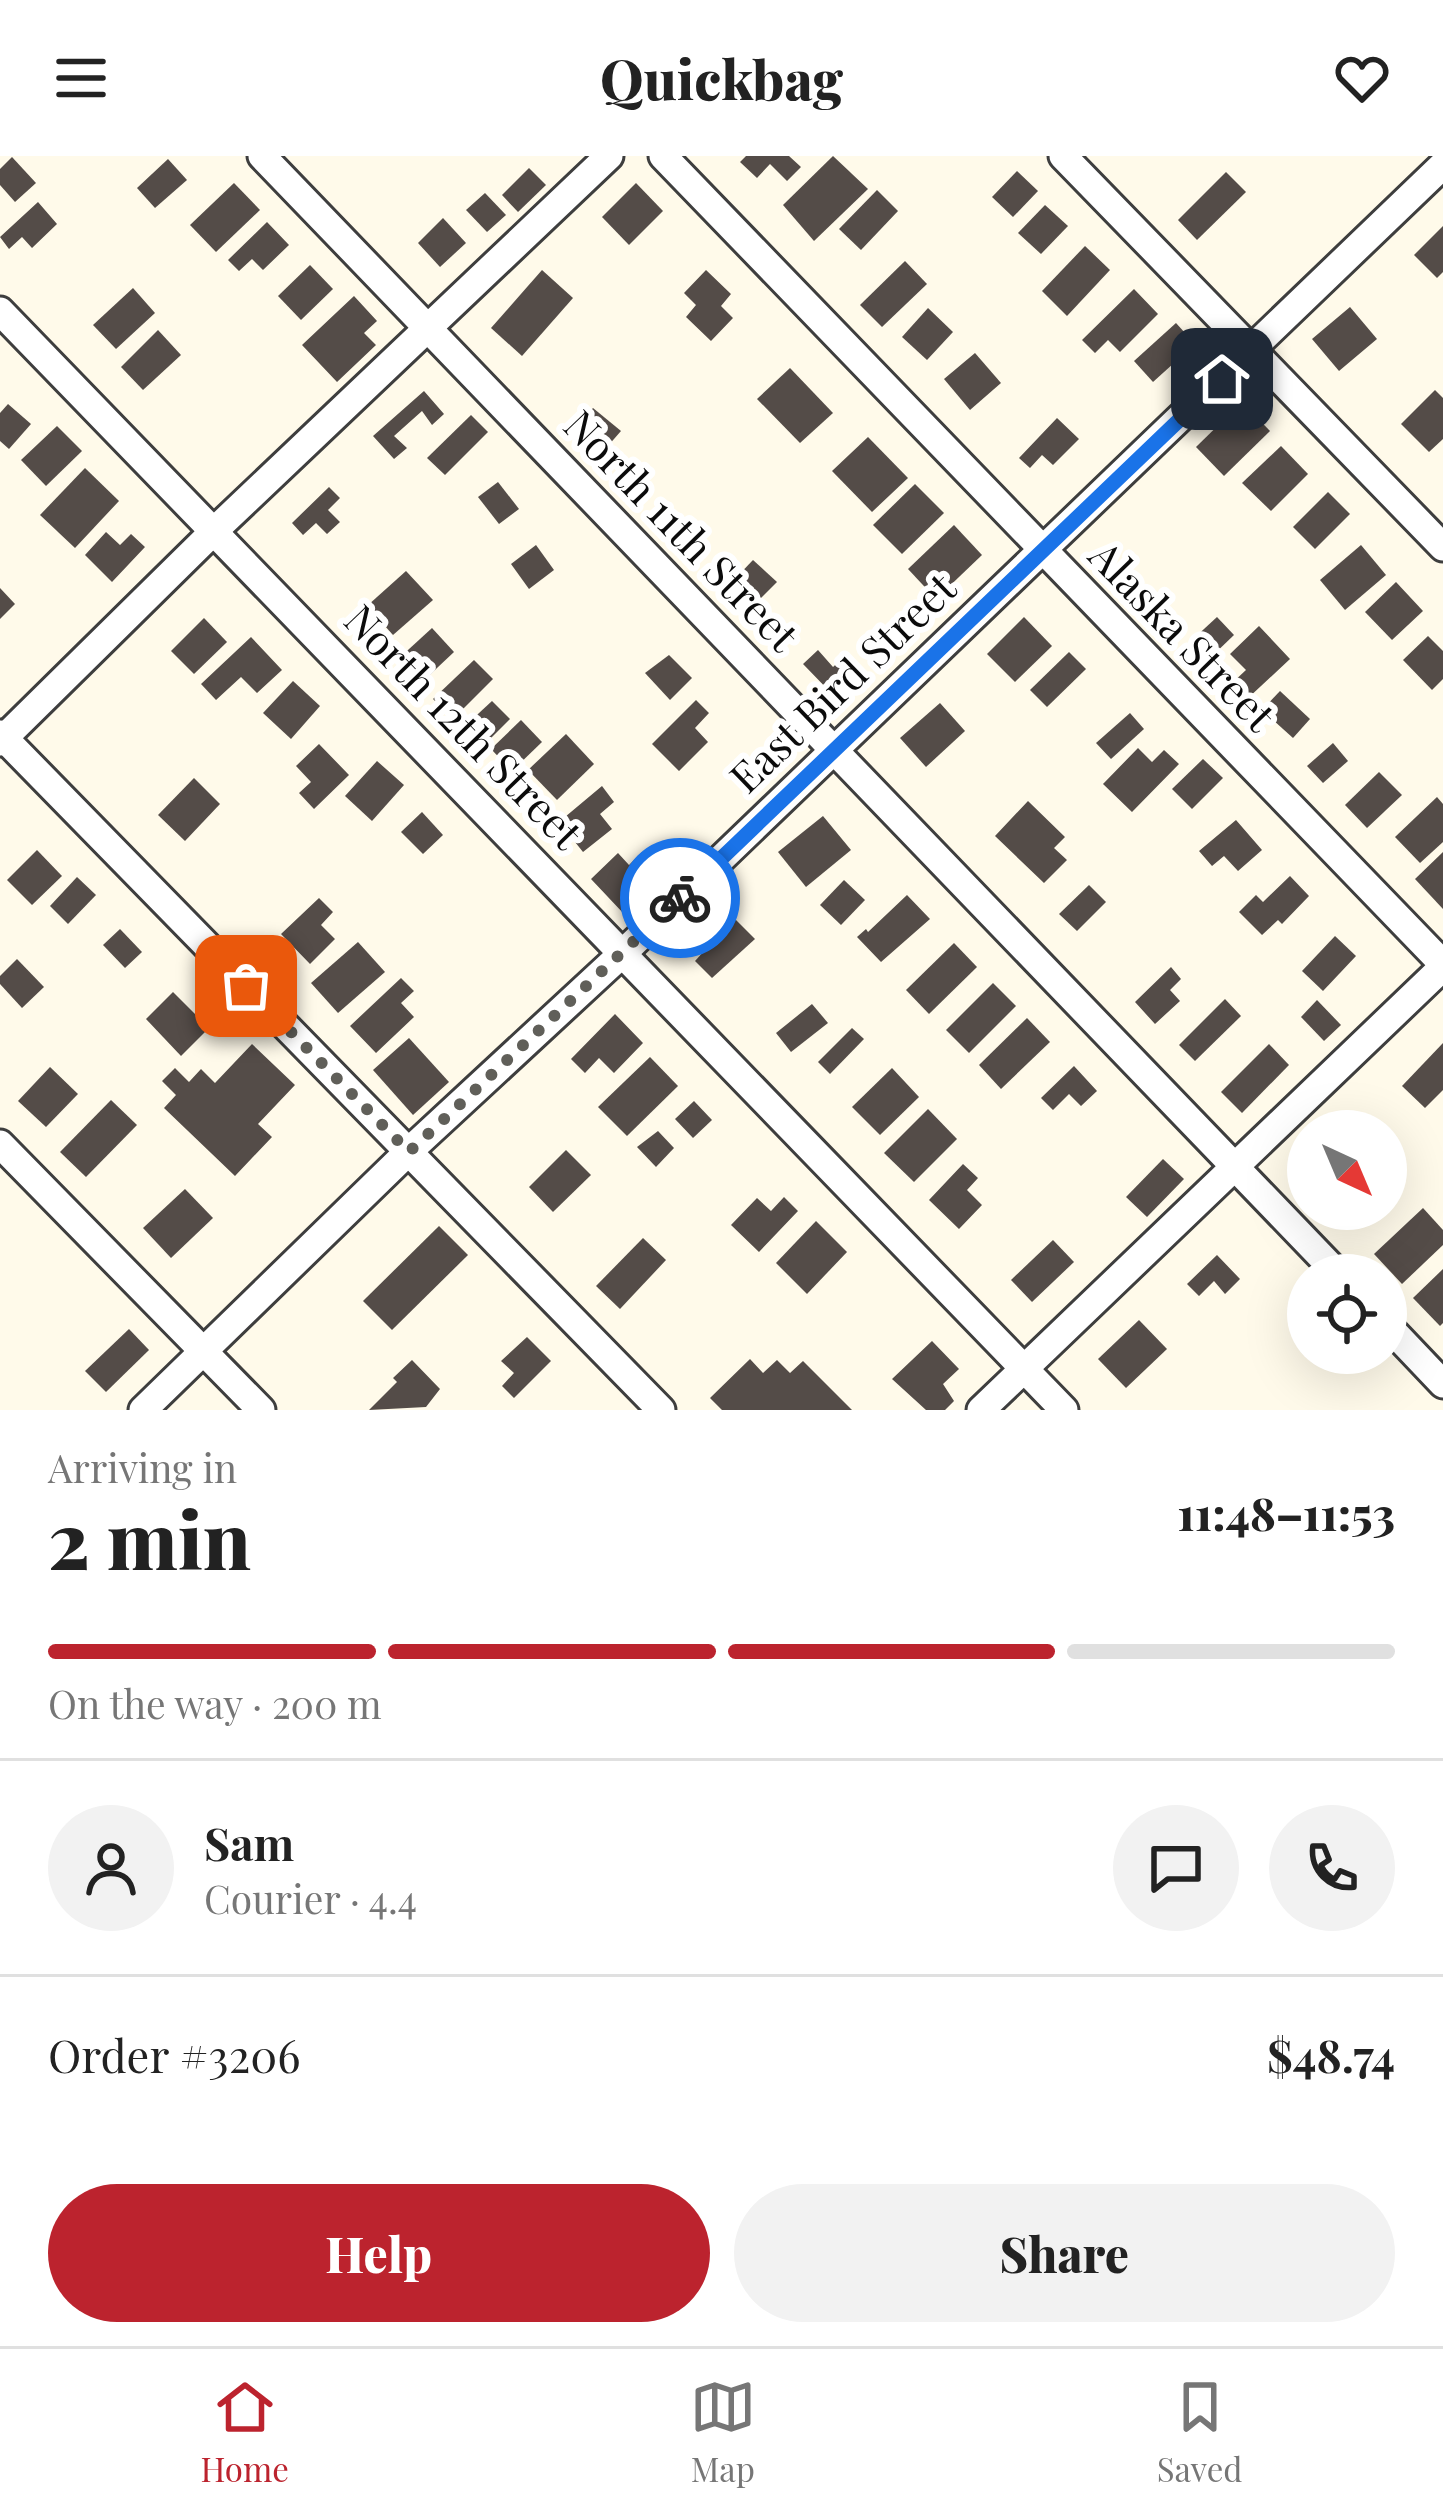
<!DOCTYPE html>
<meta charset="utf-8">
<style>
:root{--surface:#fff;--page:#f2f2f2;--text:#222;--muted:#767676;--line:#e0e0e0;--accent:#bc232e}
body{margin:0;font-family:"Playfair Display",serif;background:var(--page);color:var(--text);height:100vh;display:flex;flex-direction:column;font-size:45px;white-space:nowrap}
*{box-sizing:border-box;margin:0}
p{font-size:39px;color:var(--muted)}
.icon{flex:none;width:66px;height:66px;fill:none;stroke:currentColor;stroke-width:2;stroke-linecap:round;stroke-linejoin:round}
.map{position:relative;height:1254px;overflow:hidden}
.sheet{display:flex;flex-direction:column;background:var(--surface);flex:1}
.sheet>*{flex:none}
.needle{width:78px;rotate:136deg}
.tools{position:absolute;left:1287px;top:954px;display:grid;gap:24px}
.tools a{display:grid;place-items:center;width:120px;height:120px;border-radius:50%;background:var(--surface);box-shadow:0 12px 48px #0002;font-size:60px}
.pin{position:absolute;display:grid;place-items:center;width:102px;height:102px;color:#fff;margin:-51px;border-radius:24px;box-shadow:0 6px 18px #0006}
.courier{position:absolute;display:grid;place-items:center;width:120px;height:120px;margin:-60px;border:9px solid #1a73e8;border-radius:50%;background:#fff;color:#222;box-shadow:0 3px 15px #0007}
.summary em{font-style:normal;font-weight:800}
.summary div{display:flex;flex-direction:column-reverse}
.summary{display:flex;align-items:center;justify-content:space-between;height:204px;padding:0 48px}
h1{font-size:78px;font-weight:800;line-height:90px}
.bar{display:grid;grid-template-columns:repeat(4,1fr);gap:18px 12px;align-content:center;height:144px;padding:0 48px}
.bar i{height:15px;border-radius:9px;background:var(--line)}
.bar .current{background:var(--accent)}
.bar p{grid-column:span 4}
.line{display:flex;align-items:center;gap:30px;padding:0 48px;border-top:3px solid var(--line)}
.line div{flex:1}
.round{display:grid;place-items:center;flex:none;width:126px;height:126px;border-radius:63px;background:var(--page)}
.button{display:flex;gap:24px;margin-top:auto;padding:24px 48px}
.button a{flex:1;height:138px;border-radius:72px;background:var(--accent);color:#fff;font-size:48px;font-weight:800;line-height:138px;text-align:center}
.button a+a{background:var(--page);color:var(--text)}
header{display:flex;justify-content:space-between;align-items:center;height:156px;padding:0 48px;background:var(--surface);font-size:54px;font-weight:800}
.menu{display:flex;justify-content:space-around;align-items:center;height:168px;border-top:3px solid var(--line);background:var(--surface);font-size:33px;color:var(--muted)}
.menu a{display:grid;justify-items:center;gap:6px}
.menu .current{color:var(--accent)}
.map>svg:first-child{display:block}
</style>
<header><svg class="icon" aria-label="menu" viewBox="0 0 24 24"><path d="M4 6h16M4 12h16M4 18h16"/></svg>Quickbag<svg class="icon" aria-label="heart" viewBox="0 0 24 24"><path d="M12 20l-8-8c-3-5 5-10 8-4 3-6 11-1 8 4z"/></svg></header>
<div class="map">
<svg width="1443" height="1254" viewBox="0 0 1443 1254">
<rect width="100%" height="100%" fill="#fffaea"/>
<g fill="#544c48">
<polygon points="746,0 789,0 801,11 787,25 770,8 757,22 740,6"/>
<polygon points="833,0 868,33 814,85 783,49"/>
<polygon points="12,1 36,27 15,46 0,29 0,13"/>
<polygon points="168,3 187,24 155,52 137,32"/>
<polygon points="529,12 546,29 518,56 502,39"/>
<polygon points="1017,15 1038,35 1013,61 992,41"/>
<polygon points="1226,16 1246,36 1197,84 1178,64"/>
<polygon points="234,27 260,54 216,96 190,69"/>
<polygon points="636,27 663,55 629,89 602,61"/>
<polygon points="877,34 898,55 861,94 839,73"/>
<polygon points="485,37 506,59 487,76 466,54"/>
<polygon points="38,46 57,68 32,92 22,81 9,93 0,81"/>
<polygon points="1045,49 1068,70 1041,98 1018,77"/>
<polygon points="443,62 466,87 440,111 418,87"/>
<polygon points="267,66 289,89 263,114 252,103 239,115 228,104"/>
<polygon points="1443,70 1443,116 1437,122 1414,99"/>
<polygon points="1085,90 1110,114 1067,160 1042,135"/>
<polygon points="905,105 927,128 882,171 860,149"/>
<polygon points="310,109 333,133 301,164 278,140"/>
<polygon points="542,114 573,142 522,200 491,172"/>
<polygon points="706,114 731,138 721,150 733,162 711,185 686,161 696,149 684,137"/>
<polygon points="133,132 155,157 116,193 93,169"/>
<polygon points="1134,133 1158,158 1120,196 1108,184 1095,197 1082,184"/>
<polygon points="354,140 377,165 364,177 376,189 337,226 302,189"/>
<polygon points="1350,151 1377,183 1339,215 1312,183"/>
<polygon points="928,152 953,176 927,204 902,181"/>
<polygon points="1176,167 1195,188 1153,226 1134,205"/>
<polygon points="158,174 181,199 143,234 121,211"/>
<polygon points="975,197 1001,227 970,254 944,223"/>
<polygon points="790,212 833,257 800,287 757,243"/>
<polygon points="1435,234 1443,242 1443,283 1429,296 1401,268"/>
<polygon points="424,235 444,258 432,269 422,255 394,280 407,292 394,303 373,280"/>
<polygon points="1242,246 1270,275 1224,320 1196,291"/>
<polygon points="8,248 31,268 9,293 0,285 0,257"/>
<polygon points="593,252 621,275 607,291 580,267"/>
<polygon points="471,259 488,276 445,319 427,302"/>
<polygon points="1057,262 1079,283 1053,309 1042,299 1030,312 1019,302"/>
<polygon points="57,270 82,295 46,330 21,304"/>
<polygon points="868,281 908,322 872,356 832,315"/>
<polygon points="1281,290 1308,318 1271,355 1242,327"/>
<polygon points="85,312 119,345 75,392 40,359"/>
<polygon points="498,326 519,353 499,368 478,341"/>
<polygon points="915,328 944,357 902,398 873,369"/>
<polygon points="329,331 340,342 328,354 340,366 327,378 316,367 303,379 292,367"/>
<polygon points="1328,336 1350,358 1315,393 1293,371"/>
<polygon points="954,369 982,399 936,443 908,413"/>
<polygon points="106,376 120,389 131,378 145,391 112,426 85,399"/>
<polygon points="536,389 554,414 529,433 511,408"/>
<polygon points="1361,389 1386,419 1345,454 1320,424"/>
<polygon points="753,404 777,426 754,449 731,427"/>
<polygon points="406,415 433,444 393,479 367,450"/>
<polygon points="1396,426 1423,455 1392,484 1365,456"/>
<polygon points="0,432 15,448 0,463"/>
<polygon points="1024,461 1052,490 1015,526 987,498"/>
<polygon points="1217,461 1234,479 1208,504 1191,485"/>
<polygon points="204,462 227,486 194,518 171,495"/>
<polygon points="1259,470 1290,503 1246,544 1231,528 1246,514 1230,498"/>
<polygon points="432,472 454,496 419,529 396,505"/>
<polygon points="1428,480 1443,495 1443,523 1432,534 1403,504"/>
<polygon points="251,481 282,514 257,537 241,521 216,544 201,528"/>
<polygon points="818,494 833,511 847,498 863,515 835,541 803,508"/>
<polygon points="1069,496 1086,513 1047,551 1030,534"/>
<polygon points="669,499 692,522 670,544 645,517"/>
<polygon points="474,504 493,523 453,563 433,543"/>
<polygon points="293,525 320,550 291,583 263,557"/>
<polygon points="1280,535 1310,563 1293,582 1262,554"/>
<polygon points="696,544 709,557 695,572 708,586 679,615 652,588"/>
<polygon points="492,545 510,563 484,589 465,570"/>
<polygon points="940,547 965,575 926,611 900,582"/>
<polygon points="1130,557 1144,573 1111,603 1096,587"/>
<polygon points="521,564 542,586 512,615 491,593"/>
<polygon points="566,578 594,608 557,644 528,614"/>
<polygon points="1333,587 1348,605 1323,627 1307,610"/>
<polygon points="319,588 349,619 314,653 299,637 311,626 296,610"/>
<polygon points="1138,592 1152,606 1164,594 1179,608 1132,656 1103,628"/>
<polygon points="1203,603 1223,622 1192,653 1172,633"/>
<polygon points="377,605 404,629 372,665 345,640"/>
<polygon points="1379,616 1402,639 1367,672 1345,649"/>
<polygon points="194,622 220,648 185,685 158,659"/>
<polygon points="602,630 614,646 600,658 612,673 583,696 559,666"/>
<polygon points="1437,641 1443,648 1443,686 1420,707 1395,681"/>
<polygon points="1028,645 1065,681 1054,692 1067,704 1044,727 995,680"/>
<polygon points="422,656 443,679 423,698 401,676"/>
<polygon points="823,660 851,694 806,731 778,696"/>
<polygon points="1236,664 1262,694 1238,715 1224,700 1212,710 1199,695"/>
<polygon points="37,694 62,720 32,749 7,724"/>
<polygon points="642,696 664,720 624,758 591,723 618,697 629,709"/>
<polygon points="1443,696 1443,753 1415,723"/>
<polygon points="1290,720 1309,740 1282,768 1278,764 1262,779 1239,756 1256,739 1263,746"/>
<polygon points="77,721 96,739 68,768 50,750"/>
<polygon points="844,724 865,744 841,769 820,749"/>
<polygon points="1089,729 1106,746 1077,775 1059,758"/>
<polygon points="907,739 930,763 881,806 857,781 866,773 868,776"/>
<polygon points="319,742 333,756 321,769 335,783 310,808 281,778"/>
<polygon points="734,762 755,783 712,822 695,805"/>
<polygon points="120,773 142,796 125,812 103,789"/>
<polygon points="1335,780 1356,800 1323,835 1302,815"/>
<polygon points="358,786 385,816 338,857 311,827"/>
<polygon points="954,787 977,811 929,858 906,834"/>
<polygon points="17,803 44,831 22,852 0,828 0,820"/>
<polygon points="1171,811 1181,823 1170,834 1180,845 1155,868 1135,846"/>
<polygon points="401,822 414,835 401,847 414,861 376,897 350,870"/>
<polygon points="993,827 1016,850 969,897 946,874"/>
<polygon points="173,836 209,872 181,900 146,863"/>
<polygon points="1225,843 1241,860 1195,905 1179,889"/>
<polygon points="1317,844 1341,869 1324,885 1301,861"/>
<polygon points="812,848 828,867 791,896 776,877"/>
<polygon points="615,858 643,887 614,917 599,902 585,917 571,903"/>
<polygon points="1027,862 1050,886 1001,933 979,909"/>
<polygon points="852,872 864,883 830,918 818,906"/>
<polygon points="409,882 449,926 413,959 373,914"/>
<polygon points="1443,887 1443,934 1425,952 1402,930"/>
<polygon points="252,888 295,929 258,968 272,981 235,1020 164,952 176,939 162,925 175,912 189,926 201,913 215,927"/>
<polygon points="1269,888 1289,909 1242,957 1221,936"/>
<polygon points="650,901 678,930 627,980 598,951"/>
<polygon points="1074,910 1097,935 1081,950 1069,938 1053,954 1041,942"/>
<polygon points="50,911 78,938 46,971 18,945"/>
<polygon points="892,912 919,941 880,979 852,951"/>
<polygon points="111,944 137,969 86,1021 60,996"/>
<polygon points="694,945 712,964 693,982 675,963"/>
<polygon points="928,953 957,983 914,1026 884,997"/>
<polygon points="658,975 674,992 656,1011 637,991"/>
<polygon points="566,994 591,1019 553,1056 529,1031"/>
<polygon points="1163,1003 1184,1023 1147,1061 1126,1041"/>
<polygon points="963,1008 978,1022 967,1034 982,1049 959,1073 929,1044"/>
<polygon points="185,1033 213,1062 171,1102 143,1072"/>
<polygon points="784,1041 798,1055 759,1096 731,1069 757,1042 771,1055"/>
<polygon points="1423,1052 1443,1074 1443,1089 1402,1128 1374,1098"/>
<polygon points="816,1065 847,1096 807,1138 776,1107"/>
<polygon points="439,1070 468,1099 392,1174 363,1145"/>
<polygon points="643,1082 666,1104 620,1153 596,1130"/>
<polygon points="1053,1084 1074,1106 1032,1146 1011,1124"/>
<polygon points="1217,1099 1240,1123 1225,1138 1214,1125 1199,1140 1187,1128"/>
<polygon points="1443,1113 1443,1167 1440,1170 1413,1142"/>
<polygon points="1139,1164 1167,1193 1126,1232 1098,1203"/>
<polygon points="129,1173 149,1194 106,1236 85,1215"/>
<polygon points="527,1181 551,1205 514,1242 502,1230 514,1217 501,1205"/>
<polygon points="932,1185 959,1213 943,1228 954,1245 945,1254 926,1254 892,1223"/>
<polygon points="750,1203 763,1217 777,1204 790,1217 803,1205 852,1254 722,1254 710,1242"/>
<polygon points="412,1204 440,1233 426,1251 369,1254 397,1226 393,1222"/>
</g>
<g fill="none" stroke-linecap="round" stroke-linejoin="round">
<defs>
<g id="minor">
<polyline points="262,0 1339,1119"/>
<polyline points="663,0 1443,808"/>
<polyline points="1063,0 1443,391"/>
<polyline points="0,155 1064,1254"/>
<polyline points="0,578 661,1254"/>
<polyline points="0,586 213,376 609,0"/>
<polyline points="0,988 261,1254"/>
<polyline points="1386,1168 1443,1228"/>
<polyline points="143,1254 408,996 624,796 1443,9"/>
<polyline points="981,1254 1443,811"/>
</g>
</defs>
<use href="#minor" stroke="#3e3e3e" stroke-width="33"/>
<use href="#minor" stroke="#fff" stroke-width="27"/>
</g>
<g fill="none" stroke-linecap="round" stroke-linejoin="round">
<polyline stroke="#605f59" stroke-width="12" stroke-dasharray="0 21.6" points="246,830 409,996 680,742"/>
<polyline stroke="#1a73e8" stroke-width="15" points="680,742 1222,223"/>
</g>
<g text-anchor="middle" stroke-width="12" stroke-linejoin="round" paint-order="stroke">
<g font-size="42" fill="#0b0b0b" stroke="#fff">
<text transform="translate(681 375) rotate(46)" y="15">North 11th Street</text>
<text transform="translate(1182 480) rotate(46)" y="15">Alaska Street</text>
<text transform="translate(843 527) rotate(-44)" y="15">East Bird Street</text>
<text transform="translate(463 571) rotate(46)" y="15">North 12th Street</text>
</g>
</g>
</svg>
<div class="tools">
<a><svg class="needle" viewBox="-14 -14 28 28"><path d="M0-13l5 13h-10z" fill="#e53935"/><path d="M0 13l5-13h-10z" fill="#767676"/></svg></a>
<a><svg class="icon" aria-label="locate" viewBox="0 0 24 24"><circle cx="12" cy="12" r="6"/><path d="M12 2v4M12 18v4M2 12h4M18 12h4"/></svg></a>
</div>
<div class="pin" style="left:246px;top:830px;background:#ea580c"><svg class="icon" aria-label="bag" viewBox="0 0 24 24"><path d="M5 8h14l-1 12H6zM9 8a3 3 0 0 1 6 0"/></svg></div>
<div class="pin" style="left:1222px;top:223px;background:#1f2937"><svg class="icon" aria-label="home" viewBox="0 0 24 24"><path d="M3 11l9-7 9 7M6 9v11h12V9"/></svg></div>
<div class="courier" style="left:680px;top:742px"><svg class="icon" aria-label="bike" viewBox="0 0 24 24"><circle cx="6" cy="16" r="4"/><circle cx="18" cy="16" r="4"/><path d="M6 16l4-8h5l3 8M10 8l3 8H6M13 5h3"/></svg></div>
</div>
<section class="sheet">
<div class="summary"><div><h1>2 min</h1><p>Arriving in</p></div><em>11:48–11:53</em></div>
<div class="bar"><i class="current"></i><i class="current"></i><i class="current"></i><i></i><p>On the way · 200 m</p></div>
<div class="line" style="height:216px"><a class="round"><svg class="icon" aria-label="person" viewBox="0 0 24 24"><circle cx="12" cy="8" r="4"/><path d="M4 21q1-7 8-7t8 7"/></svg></a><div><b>Sam</b><p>Courier · 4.4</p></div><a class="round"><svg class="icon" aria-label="chat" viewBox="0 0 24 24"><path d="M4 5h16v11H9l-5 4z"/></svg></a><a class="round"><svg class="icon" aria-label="phone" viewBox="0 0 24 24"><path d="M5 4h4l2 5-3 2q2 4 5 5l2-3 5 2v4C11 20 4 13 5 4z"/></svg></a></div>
<div class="line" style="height:156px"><div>Order #3206</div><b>$48.74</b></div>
<div class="button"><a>Help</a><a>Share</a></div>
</section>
<nav class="menu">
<a class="current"><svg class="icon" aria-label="home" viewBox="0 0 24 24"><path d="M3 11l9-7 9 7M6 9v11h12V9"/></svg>Home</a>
<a><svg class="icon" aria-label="map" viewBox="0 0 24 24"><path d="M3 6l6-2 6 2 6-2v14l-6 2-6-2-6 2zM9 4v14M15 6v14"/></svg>Map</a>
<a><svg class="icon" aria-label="saved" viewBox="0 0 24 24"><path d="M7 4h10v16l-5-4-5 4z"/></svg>Saved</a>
</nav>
